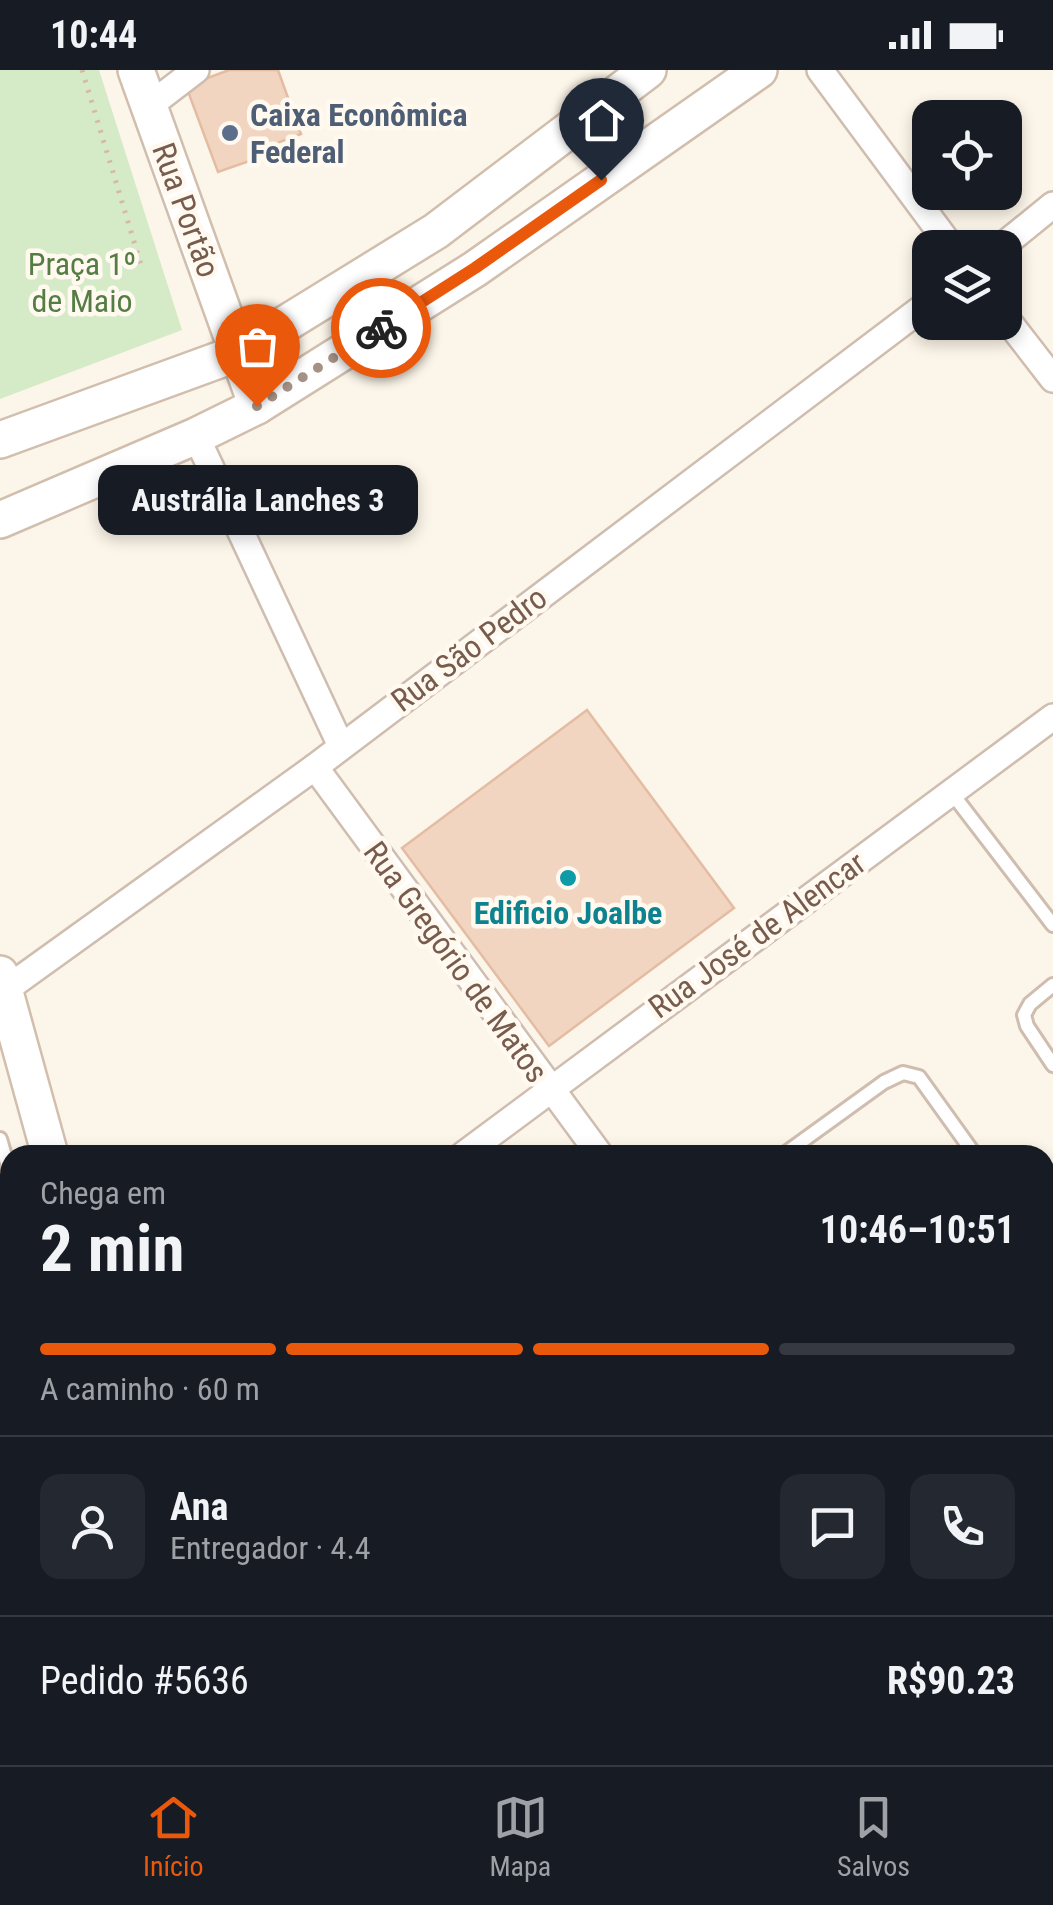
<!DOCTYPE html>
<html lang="pt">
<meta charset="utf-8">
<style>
:root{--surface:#171b24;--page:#242831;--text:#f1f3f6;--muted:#9ea1a6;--line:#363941;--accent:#ea580c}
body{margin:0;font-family:"Roboto Condensed",sans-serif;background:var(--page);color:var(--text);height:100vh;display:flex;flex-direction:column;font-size:38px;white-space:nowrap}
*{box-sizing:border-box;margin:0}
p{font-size:32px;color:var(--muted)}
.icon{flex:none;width:55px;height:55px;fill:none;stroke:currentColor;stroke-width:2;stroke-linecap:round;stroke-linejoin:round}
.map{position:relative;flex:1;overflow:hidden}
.sheet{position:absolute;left:0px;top:1075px;width:1055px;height:620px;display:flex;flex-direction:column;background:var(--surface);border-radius:30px 30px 0 0;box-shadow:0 5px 15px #0003}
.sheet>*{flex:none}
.controls{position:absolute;left:912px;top:30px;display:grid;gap:20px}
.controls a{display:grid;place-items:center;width:110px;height:110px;border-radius:20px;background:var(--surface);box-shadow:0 5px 15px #0003;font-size:50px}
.pin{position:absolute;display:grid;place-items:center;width:85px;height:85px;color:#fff;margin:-102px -42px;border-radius:50% 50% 50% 0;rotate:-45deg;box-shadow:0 0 10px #0007}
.pin .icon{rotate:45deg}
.courier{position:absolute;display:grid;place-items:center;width:100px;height:100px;margin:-50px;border:8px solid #ea580c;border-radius:50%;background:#fff;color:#222;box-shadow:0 2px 12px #0007}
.bubble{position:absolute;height:70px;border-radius:20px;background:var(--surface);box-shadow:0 5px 15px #0003;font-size:32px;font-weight:700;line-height:70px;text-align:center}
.headline em{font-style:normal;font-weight:700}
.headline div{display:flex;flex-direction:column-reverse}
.headline{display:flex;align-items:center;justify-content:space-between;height:170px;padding:0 40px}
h1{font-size:65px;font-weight:700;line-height:75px}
.bar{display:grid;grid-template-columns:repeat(4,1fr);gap:15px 10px;align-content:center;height:120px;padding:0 40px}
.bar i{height:12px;border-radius:8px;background:var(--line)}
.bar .active{background:var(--accent)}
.bar p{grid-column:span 4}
.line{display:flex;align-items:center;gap:25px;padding:0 40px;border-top:2px solid var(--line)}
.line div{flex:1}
.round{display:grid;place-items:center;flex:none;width:105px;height:105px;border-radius:20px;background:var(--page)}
.status{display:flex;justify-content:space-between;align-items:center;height:70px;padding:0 50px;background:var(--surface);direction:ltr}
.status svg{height:28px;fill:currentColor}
.tab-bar{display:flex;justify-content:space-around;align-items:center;height:140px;border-top:2px solid var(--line);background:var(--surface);font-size:28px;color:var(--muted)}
.tab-bar a{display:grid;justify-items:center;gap:5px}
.tab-bar .active{color:var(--accent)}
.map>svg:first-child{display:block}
</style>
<div class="status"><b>10:44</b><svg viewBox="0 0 49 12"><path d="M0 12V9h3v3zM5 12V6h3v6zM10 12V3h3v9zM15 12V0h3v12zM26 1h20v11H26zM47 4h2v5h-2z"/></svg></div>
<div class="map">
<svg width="1053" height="1695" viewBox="0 0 1053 1695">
<rect width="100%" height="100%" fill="#fcf5e9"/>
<polygon fill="#d5eac7" points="0,0 99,0 182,260 0,329"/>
<g fill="#f1d5c1" stroke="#e4bca2" stroke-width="2.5">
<polygon points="229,0 278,0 301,64 272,75 275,82 218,102 186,16"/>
<polygon points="587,640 734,838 549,976 402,778"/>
</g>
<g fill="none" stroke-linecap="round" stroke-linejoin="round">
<defs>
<g id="lane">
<polyline points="951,722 1053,855"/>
<polyline points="1053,915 1030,934 1024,945 1027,956 1053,995"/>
<polyline points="0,1069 10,1103"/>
<polyline points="783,1085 884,1012 903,1003 919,1007 975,1085"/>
<polyline points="1045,1185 1053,1196"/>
<polyline points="179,1685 182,1695"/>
</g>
<g id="street">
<polyline points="820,0 952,178"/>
<polyline points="149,36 196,0"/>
<polyline points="1000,178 1053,135"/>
<polyline points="1005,247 1053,309"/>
<polyline points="196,366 341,676"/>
<polyline points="315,697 600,1085"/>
<polyline points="5,920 315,697 930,232"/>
<polyline points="463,1085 1053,647"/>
<polyline points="0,1309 10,1306"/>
<polyline points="991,1685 994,1695"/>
<polyline points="235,1695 270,1685"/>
</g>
<g id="secondary">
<polyline points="136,0 257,336"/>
<polyline points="0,370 238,283 436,161 648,0"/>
<polyline points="0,450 196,366 257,336 475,199 759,0"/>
<polyline points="0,904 50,1085"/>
<polyline points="0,1195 10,1233"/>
<polyline points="133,1685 135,1695"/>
<polyline points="218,1685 221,1695"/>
</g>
</defs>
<use href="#lane" stroke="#cfbdaf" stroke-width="18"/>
<use href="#street" stroke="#cfbdaf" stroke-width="30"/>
<use href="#secondary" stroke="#d1beac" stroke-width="40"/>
<polyline stroke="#d7b8a4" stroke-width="5" stroke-dasharray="2.5 8" stroke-linecap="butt" points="82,0 142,198"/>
<use href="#lane" stroke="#fff" stroke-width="12"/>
<use href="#street" stroke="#fff" stroke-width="25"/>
<use href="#secondary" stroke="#fff" stroke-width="35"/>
</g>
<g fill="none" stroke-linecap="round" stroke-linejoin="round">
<polyline stroke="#a69284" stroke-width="10" stroke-dasharray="0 18" points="257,336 381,258"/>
<polyline stroke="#ea580c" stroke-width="12" points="381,258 475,198 601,110"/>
</g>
<circle fill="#5c6f8a" stroke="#fff9f0" stroke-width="4" cx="230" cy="63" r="10"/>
<circle fill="#0f9aa8" stroke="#fff9f0" stroke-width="4" cx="568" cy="808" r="10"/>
<g text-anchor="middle" stroke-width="9" stroke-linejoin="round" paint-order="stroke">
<g font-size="32" font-weight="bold" fill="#4e5e75" stroke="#fff9f0" text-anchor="start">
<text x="250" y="56">Caixa Econômica<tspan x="250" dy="37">Federal</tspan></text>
</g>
<g font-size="32" fill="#775c4d" stroke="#fff9f0">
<text transform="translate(186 140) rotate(70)" y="11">Rua Portão</text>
<text transform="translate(469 579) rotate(-37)" y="11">Rua São Pedro</text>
<text transform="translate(757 865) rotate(-36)" y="11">Rua José de Alencar</text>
<text transform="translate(456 892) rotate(54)" y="11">Rua Gregório de Matos</text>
</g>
<g font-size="32" fill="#547d44" stroke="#fff9f0">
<text x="82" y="205">Praça 1º<tspan x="82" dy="37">de Maio</tspan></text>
</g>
<g font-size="32" font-weight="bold" fill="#0d838f" stroke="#fff9f0">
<text x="568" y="854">Edificio Joalbe</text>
</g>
</g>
</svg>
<div class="controls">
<a><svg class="icon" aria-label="locate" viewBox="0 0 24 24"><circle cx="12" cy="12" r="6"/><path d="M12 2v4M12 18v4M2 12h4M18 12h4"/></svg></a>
<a><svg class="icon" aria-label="layers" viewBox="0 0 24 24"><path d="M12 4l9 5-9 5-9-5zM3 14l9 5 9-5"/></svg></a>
</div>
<div class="pin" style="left:257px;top:336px;background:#ea580c"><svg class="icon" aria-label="bag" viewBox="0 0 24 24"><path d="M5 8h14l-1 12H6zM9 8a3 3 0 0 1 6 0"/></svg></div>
<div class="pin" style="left:601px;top:110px;background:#1f2937"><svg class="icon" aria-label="home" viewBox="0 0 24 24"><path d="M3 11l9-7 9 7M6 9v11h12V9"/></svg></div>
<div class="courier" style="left:381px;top:258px"><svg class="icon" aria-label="bike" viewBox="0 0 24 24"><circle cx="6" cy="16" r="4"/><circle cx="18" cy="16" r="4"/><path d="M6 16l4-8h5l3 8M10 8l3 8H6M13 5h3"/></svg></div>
<div class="bubble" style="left:98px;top:395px;width:320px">Austrália Lanches 3</div>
<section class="sheet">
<div class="headline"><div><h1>2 min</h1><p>Chega em</p></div><em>10:46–10:51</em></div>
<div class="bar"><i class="active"></i><i class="active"></i><i class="active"></i><i></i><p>A caminho · 60 m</p></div>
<div class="line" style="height:180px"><a class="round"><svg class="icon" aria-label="person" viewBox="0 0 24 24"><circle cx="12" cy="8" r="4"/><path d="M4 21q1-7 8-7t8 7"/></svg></a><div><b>Ana</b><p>Entregador · 4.4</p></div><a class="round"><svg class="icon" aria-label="chat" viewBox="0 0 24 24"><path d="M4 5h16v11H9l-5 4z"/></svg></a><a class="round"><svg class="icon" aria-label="phone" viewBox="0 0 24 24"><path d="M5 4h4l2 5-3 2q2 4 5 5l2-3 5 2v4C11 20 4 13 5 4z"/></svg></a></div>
<div class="line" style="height:130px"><div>Pedido #5636</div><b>R$90.23</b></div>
</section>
</div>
<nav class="tab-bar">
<a class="active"><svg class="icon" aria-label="home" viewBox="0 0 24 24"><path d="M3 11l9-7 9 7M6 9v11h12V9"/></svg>Início</a>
<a><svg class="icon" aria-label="map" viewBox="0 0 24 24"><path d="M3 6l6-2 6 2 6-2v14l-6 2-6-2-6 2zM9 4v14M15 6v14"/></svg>Mapa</a>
<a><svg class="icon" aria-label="saved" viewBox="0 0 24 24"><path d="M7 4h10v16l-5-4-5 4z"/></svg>Salvos</a>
</nav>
